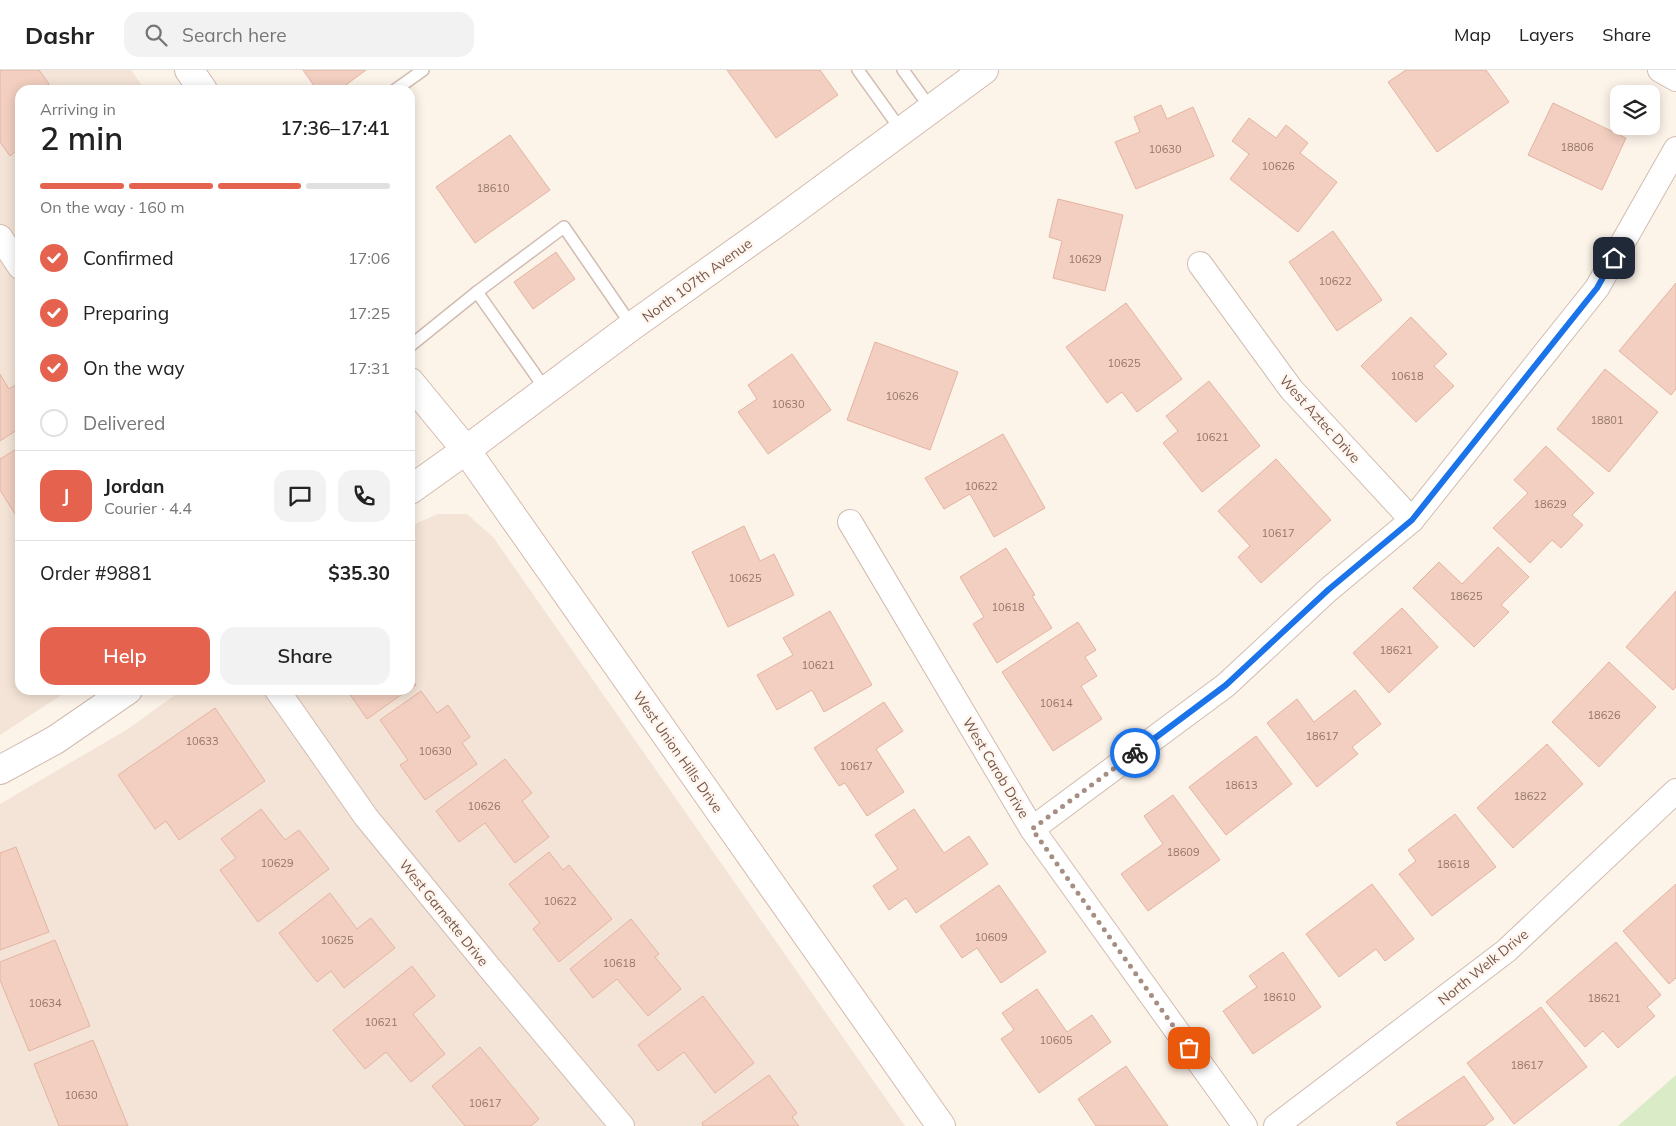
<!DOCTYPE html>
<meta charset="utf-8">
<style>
:root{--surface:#fff;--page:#f2f2f2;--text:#222;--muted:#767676;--line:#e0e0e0;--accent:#e5624f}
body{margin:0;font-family:Mulish,sans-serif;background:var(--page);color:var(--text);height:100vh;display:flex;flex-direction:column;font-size:19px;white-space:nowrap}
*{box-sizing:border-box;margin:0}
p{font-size:16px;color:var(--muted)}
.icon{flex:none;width:28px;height:28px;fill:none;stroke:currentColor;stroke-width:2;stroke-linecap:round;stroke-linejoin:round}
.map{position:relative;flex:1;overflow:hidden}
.panel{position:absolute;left:15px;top:15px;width:400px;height:610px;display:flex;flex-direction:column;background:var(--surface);border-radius:15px;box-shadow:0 2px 12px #0003}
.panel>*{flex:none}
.tools{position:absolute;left:1610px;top:15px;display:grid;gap:10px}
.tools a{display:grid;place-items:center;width:50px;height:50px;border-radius:10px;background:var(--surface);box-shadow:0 2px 12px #0003;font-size:25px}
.pin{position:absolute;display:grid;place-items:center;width:42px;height:42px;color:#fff;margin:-21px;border-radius:10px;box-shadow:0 2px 8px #0006}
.courier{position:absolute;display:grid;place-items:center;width:50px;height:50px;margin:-25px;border:4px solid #1a73e8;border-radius:50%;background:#fff;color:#222;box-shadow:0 1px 6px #0007}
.head em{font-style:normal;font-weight:600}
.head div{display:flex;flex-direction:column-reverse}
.head{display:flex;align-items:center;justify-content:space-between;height:85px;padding:0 25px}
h1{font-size:32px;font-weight:600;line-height:38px}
.bar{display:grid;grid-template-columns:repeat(4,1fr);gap:8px 5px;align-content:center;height:60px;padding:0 25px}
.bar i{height:6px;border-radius:4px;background:var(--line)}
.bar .on{background:var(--accent)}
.bar p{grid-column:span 4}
.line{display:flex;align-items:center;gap:12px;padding:0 25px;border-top:1px solid var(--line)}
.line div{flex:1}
.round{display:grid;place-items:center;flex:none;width:52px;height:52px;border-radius:15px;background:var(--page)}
ol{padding:0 25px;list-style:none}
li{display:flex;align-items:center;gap:15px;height:55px}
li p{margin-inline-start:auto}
li .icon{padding:5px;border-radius:50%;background:var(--accent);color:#fff;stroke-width:4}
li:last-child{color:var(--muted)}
li i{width:28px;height:28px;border:2px solid var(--line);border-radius:50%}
.cta{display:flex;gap:10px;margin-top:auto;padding:10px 25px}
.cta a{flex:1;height:58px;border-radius:15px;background:var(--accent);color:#fff;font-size:20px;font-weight:600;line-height:58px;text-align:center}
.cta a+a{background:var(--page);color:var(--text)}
header{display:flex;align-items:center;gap:30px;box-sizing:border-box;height:70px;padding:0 25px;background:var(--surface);border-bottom:1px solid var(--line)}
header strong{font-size:24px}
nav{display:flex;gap:28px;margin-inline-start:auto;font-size:18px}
.search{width:350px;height:45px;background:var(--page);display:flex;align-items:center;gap:12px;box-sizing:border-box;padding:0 18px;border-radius:15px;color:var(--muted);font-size:19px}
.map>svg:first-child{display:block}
</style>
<header>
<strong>Dashr</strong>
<div class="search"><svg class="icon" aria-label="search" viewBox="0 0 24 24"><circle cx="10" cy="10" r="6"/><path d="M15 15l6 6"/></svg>Search here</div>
<nav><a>Map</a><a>Layers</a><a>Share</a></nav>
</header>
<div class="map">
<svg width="1676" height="1056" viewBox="0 0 1676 1056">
<rect width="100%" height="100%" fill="#fcf3e9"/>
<g fill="#f4e4d7">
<polygon points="0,0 131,0 145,20 20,20 20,620 69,620 0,665"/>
<polygon points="438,444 467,444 493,467 905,1056 0,1056 0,734 128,659 182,620 410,620 410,456"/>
</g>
<polygon fill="#d9ebc7" points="1676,1005 1676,1056 1618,1056"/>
<g fill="#f2cfc0" stroke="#e4b4a1">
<polygon points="0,0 39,0 49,14 41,20 20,20 20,78 10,86 0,72"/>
<polygon points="303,0 366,0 339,20 317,20"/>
<polygon points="727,0 820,0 838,25 776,68"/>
<polygon points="1406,0 1486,0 1509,32 1437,82 1388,12"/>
<polygon points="1553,33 1626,68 1602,120 1528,85"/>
<polygon points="1161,35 1167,49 1193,37 1214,86 1136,119 1115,72 1140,62 1134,47"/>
<polygon points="1249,48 1276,68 1286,55 1308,73 1300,83 1337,112 1298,162 1230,109 1249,84 1232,71"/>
<polygon points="510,65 550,120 475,173 436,117"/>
<polygon points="1058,129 1123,145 1105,221 1053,208 1062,171 1049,167"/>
<polygon points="1333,161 1382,230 1337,261 1289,192"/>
<polygon points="556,182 575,209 533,239 514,212"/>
<polygon points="1676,213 1676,319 1671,325 1619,281"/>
<polygon points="1126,233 1182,309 1137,342 1122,322 1107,333 1066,277"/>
<polygon points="1411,247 1447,284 1434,296 1454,316 1416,352 1361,296"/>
<polygon points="875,272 958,302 930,380 847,350"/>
<polygon points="792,284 831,340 768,384 738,342 757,329 748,315"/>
<polygon points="1605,299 1658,342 1609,402 1557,359"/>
<polygon points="0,304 9,319 20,312 20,358 0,371"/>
<polygon points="1209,311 1260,376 1202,422 1163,373 1178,361 1166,346"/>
<polygon points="1003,364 1045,438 994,467 970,424 944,439 925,408"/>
<polygon points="1546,376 1594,423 1572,445 1583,455 1561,478 1552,470 1530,493 1493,458 1528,423 1514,410"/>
<polygon points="20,377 20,452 0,420 0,389"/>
<polygon points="1276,389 1331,450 1261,513 1238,487 1250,476 1218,441"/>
<polygon points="744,456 760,491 774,484 794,525 728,557 692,482"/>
<polygon points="1498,477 1529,507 1501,535 1509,542 1474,577 1413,518 1439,492 1462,514"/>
<polygon points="1006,478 1035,525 1032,526 1052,558 997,593 973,554 984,547 960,507"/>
<polygon points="1676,521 1676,617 1673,620 1626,577"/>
<polygon points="1402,538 1438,577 1389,623 1353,583"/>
<polygon points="830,541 872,615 824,642 812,620 777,640 757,605 793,585 783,568"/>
<polygon points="1078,552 1096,580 1085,587 1097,606 1081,616 1102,649 1053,681 1002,602"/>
<polygon points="1609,592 1656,637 1599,697 1552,652"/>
<polygon points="410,607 416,615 410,619"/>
<polygon points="347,620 408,620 367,649"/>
<polygon points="1355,620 1381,654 1352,677 1358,684 1317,717 1267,653 1297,629 1314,652"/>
<polygon points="421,621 437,643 448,635 470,667 462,673 477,694 425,730 400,695 408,690 380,650"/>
<polygon points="884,632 903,661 876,679 904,722 867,746 845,713 839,716 814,678"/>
<polygon points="215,638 265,711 179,770 166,751 155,759 118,705"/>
<polygon points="1256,666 1292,714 1226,765 1189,717"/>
<polygon points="1547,674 1583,714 1513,778 1477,738"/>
<polygon points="505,689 532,723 522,731 549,767 515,793 485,753 459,772 436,741"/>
<polygon points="1173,725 1220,790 1148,841 1121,804 1163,774 1144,746"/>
<polygon points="261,739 285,770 299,760 329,799 258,852 220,800 236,788 221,769"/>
<polygon points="914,739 944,783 969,766 988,794 916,843 906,828 889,840 873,816 898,799 875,765"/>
<polygon points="1455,744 1496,797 1432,846 1399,804 1416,791 1408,780"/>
<polygon points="16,777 49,862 0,880 0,783"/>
<polygon points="549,782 563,800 569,795 612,849 559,892 533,859 540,853 509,814"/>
<polygon points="1372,814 1414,869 1385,891 1376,879 1339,907 1306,864"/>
<polygon points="1676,814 1676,908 1669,914 1623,861"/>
<polygon points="999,815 1046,882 1001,913 977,878 962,888 940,856"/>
<polygon points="330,823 357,859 371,848 395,878 344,918 331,901 317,912 279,863"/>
<polygon points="631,849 659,884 655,887 681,919 648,946 617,909 593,928 570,899"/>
<polygon points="55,870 90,956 29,981 0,910 0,892"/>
<polygon points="1616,872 1661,925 1647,937 1655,946 1618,978 1603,961 1585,977 1546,932"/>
<polygon points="1283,882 1321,937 1253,984 1223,941 1257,917 1249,906"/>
<polygon points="412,896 435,926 413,944 445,984 411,1012 386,982 365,999 333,960"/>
<polygon points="1037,919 1067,962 1092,945 1111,972 1039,1023 1001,969 1014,960 1002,943"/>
<polygon points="703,926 754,993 715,1023 684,982 658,1001 638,975"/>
<polygon points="1541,937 1587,997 1514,1054 1467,993"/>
<polygon points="93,970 128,1056 59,1056 34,994"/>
<polygon points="480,977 539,1049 531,1056 465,1056 432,1016"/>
<polygon points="1126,996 1168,1056 1096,1056 1078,1029"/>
<polygon points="769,1005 797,1043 792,1047 799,1056 703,1056 702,1053"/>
<polygon points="1464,1006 1494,1049 1484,1056 1398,1056 1396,1053"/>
</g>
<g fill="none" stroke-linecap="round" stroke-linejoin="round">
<defs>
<g id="service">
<polyline points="858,0 901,60"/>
<polyline points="903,0 931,39"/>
<polyline points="395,20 423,0"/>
<polyline points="477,222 546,320"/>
<polyline points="410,276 477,222 564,157 632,256"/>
</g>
<g id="minor">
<polyline points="1660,0 1676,9"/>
<polyline points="0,167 20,197"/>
<polyline points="1200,194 1291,319 1412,450"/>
<polyline points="850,452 1032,759 1245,1056"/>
<polyline points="277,620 366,747 488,896 622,1056"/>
<polyline points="1032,759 1226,615 1328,520 1412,450 1597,218 1676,79"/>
<polyline points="1276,1056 1506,881 1676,721"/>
</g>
<g id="tertiary">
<polyline points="410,420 466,380"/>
<polyline points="0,700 55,670 128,620"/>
</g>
<g id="secondary">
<polyline points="189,0 203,20"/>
<polyline points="410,312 466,380 941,1056"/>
<polyline points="466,380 632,256 782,149 984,0"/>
</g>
</defs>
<use href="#service" stroke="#d1bcb1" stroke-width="14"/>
<use href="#minor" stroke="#d1bcb1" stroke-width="26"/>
<use href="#tertiary" stroke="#d1bcb1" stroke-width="30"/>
<use href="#secondary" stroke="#d4bbae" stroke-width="30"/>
<use href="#service" stroke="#fff" stroke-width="11"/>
<use href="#minor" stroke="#fff" stroke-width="24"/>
<use href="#tertiary" stroke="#fff" stroke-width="28"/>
<use href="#secondary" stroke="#fff" stroke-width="28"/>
</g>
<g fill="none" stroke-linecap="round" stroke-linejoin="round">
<polyline stroke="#a68e83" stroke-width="5" stroke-dasharray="0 9" points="1135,683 1032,759 1189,978"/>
<polyline stroke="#1a73e8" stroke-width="6" points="1135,683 1226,615 1328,520 1412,450 1597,218 1614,188"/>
</g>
<g text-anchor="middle" stroke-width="5" stroke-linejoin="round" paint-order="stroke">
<g font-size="11" fill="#967569">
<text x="1577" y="81">18806</text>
<text x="1165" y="83">10630</text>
<text x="1278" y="100">10626</text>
<text x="493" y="122">18610</text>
<text x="1085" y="193">10629</text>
<text x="1335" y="215">10622</text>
<text x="1124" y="297">10625</text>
<text x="1407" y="310">10618</text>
<text x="902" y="330">10626</text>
<text x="788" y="338">10630</text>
<text x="1607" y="354">18801</text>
<text x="1212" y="371">10621</text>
<text x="981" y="420">10622</text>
<text x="1550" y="438">18629</text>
<text x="1278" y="467">10617</text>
<text x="745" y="512">10625</text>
<text x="1466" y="530">18625</text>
<text x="1008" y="541">10618</text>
<text x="1396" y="584">18621</text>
<text x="818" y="599">10621</text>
<text x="1056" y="637">10614</text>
<text x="1604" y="649">18626</text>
<text x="1322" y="670">18617</text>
<text x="202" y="675">10633</text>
<text x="435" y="685">10630</text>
<text x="856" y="700">10617</text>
<text x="1241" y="719">18613</text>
<text x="1530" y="730">18622</text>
<text x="484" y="740">10626</text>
<text x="1183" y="786">18609</text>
<text x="277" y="797">10629</text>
<text x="1453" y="798">18618</text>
<text x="560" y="835">10622</text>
<text x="991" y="871">10609</text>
<text x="337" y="874">10625</text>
<text x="619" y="897">10618</text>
<text x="1279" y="931">18610</text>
<text x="1604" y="932">18621</text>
<text x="45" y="937">10634</text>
<text x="381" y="956">10621</text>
<text x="1056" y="974">10605</text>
<text x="1527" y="999">18617</text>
<text x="81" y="1029">10630</text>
<text x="485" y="1037">10617</text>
</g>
<g font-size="14" fill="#77574c" stroke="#fff7ef">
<text transform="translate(697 210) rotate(-36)" y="5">North 107th Avenue</text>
<text transform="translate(1320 349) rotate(48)" y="5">West Aztec Drive</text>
<text transform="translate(678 682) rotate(55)" y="5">West Union Hills Drive</text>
<text transform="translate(996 698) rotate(59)" y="5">West Carob Drive</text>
<text transform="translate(444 843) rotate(51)" y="5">West Garnette Drive</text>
<text transform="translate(1483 897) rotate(-39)" y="5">North Welk Drive</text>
</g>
</g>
</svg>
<div class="tools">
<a><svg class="icon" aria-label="layers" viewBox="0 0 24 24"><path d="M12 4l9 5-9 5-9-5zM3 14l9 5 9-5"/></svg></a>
</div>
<div class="pin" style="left:1189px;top:978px;background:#ea580c"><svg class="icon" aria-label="bag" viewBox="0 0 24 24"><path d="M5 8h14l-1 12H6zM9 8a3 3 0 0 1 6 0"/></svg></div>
<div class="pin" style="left:1614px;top:188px;background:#1f2937"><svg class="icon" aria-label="home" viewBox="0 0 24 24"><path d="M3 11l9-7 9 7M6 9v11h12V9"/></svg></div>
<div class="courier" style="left:1135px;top:683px"><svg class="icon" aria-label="bike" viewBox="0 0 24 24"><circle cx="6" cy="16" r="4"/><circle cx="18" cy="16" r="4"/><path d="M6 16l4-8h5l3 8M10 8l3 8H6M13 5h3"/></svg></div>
<section class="panel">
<div class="head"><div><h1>2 min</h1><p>Arriving in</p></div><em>17:36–17:41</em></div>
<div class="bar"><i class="on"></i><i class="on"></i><i class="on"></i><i></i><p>On the way · 160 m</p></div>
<ol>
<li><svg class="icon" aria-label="check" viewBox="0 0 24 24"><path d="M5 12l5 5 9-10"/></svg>Confirmed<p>17:06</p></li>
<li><svg class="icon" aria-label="check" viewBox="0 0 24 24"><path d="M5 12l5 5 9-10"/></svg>Preparing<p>17:25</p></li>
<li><svg class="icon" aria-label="check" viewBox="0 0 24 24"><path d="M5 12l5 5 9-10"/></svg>On the way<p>17:31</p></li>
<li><i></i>Delivered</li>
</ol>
<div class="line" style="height:90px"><b class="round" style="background:var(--accent);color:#fff">J</b><div><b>Jordan</b><p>Courier · 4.4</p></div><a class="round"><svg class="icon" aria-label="chat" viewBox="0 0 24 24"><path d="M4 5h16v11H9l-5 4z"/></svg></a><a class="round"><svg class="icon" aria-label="phone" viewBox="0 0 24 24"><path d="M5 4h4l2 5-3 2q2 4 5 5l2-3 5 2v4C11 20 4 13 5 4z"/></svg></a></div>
<div class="line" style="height:65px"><div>Order #9881</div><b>$35.30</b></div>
<div class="cta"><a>Help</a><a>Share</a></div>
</section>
</div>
